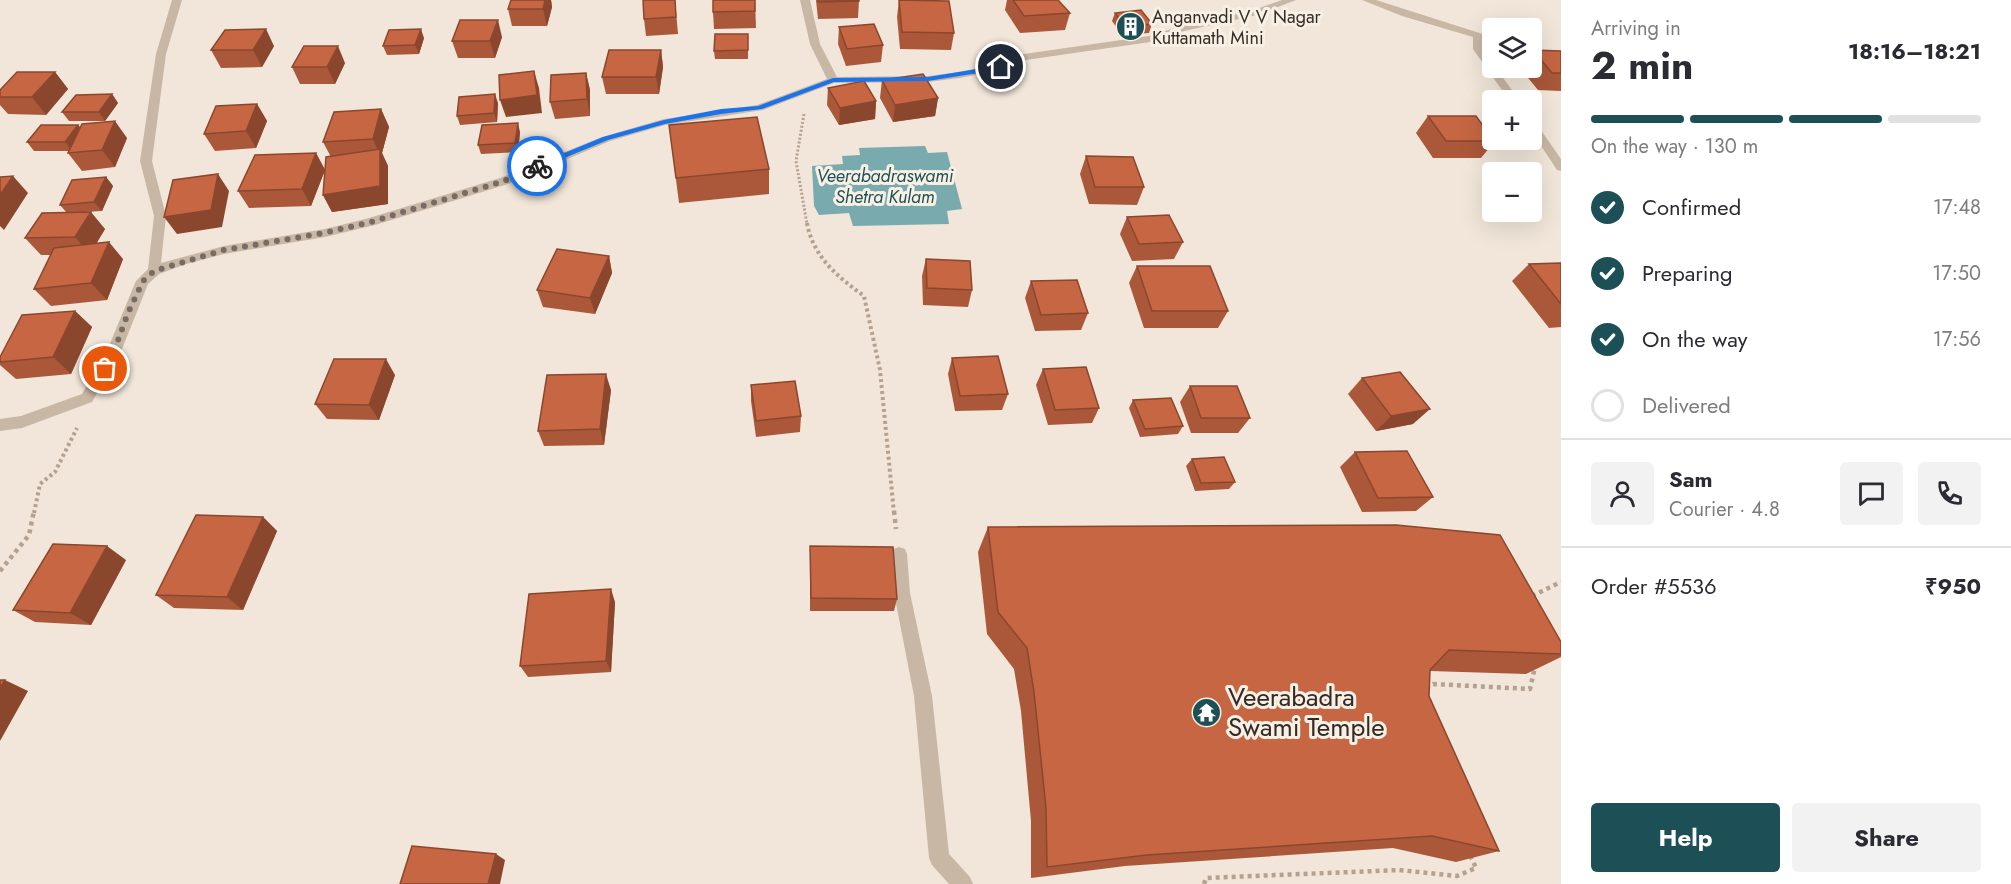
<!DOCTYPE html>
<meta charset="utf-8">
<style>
:root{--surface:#fff;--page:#f2f2f3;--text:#2b2b33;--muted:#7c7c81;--line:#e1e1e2;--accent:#1c5056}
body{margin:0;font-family:Jost,sans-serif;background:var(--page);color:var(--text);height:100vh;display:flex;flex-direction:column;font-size:22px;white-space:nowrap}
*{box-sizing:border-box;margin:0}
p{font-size:20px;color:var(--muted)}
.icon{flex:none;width:33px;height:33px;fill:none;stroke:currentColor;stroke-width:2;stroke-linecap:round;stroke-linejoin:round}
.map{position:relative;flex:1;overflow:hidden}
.details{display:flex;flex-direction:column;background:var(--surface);width:450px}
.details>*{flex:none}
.fabs{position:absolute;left:1482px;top:18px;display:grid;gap:12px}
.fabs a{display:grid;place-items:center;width:60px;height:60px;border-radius:6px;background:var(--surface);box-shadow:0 6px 24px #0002;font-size:30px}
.pin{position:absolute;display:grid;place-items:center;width:51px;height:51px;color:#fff;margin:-26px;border:3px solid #fff;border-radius:50%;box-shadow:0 2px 6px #0007}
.courier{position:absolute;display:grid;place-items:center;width:60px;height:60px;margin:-30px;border:4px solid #1a73e8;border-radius:50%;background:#fff;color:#222;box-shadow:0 2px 8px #0007}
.headline em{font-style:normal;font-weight:700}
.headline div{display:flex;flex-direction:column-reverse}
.headline{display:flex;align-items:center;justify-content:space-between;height:102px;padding:0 30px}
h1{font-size:39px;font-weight:700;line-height:45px}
.bar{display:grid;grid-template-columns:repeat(4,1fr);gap:9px 6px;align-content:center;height:72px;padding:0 30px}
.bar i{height:8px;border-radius:4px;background:var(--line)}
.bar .current{background:var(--accent)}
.bar p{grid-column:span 4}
.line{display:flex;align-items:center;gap:15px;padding:0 30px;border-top:2px solid var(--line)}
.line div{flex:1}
.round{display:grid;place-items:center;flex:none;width:63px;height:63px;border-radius:6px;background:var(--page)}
ol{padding:0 30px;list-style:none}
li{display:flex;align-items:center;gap:18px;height:66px}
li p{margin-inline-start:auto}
li .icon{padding:6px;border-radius:50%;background:var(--accent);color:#fff;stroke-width:4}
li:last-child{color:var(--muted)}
li i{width:33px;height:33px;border:3px solid var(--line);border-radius:50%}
.primary-button{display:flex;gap:12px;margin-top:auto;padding:12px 30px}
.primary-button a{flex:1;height:69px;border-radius:6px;background:var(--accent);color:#fff;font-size:24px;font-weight:700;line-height:69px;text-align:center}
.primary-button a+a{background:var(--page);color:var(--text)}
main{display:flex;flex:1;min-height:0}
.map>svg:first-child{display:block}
</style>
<main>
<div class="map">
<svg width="1561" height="884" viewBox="0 0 1561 884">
<rect width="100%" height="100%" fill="#f1e6d9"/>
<polygon fill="#78aaae" points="925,146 928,153 947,152 962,209 947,211 949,224 853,226 849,213 819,215 814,206 812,166 843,164 842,156 860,155 859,148"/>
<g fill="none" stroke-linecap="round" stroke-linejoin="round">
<polyline stroke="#b5a18f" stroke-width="3" stroke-dasharray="2 2" stroke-linecap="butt" points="804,114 796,161 807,224"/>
<g stroke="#b5a18f" stroke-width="4" stroke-dasharray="3 3" stroke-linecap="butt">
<path d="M 807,223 C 813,257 838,277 864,296 L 880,370 L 894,513"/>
<polyline points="34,513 40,484 55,472 77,428"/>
</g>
<g stroke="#b5a18f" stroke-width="4.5" stroke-dasharray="4 4" stroke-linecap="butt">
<polyline points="894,511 896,529"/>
<polyline points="0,571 29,535 34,511"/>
<polyline points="1532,596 1561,582"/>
<polyline points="1426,688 1433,684 1530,689 1535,667"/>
<polyline points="1204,884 1206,878 1399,870 1457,876 1476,868 1470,855"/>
</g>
<g fill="#c9b7a5" fill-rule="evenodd">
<polygon points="172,0 182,0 166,54 152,161 166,216 161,263 224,246 325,229 369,218 500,178 602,137 664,119 757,105 827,79 810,44 800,0 810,0 820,44 837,77 928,76 960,72 998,64 1024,54 1149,36 1181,26 1251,11 1282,0 1296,0 1257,15 1184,31 1150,42 1026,60 1005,69 960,78 928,82 834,83 763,110 665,125 610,141 508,184 375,225 325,237 224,254 186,264 159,274 148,284 120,354 92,402 22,428 0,431 0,419 21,416 82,394 106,353 136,281 148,269 154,216 140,161 156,54"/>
<path d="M 1362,0 L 1376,0 L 1492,37 L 1492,43 L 1483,41 C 1483,52 1492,57 1492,68 L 1496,68 L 1519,100 L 1509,100 L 1473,49 L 1473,37 L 1402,16 Z"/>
<polygon points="1532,122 1536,123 1561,159 1561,171 1557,170 1532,132"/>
<polygon points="899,547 905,549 907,554 910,593 932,696 949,854 970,877 973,884 949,884 932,865 929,858 914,696 894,593 891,554 893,549"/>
</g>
</g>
<g fill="#aa5839">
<polygon points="511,0 551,0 552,7 547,26 512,26 508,9"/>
<polygon points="675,0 678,34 646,36 644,19"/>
<polygon points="755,0 756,28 714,29 713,12"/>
<polygon points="816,0 859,0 858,18 818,19"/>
<polygon points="899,0 954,33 951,50 900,49 897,17"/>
<polygon points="1007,0 1047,0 1070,13 1065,30 1020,33 1005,10"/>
<polygon points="1115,13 1152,24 1149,33 1122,35 1112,21"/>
<polygon points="839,27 883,45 881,62 846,66 838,44"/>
<polygon points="748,34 748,59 715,59 714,51"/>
<polygon points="502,37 495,58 458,58 452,41"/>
<polygon points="424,38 419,54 387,55 383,46"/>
<polygon points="274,46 262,67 221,68 211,50"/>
<polygon points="661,50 663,67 659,94 606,94 602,77"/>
<polygon points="1533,50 1561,51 1561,91 1538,90 1520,68 1532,68 1532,52"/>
<polygon points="345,63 335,84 300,84 292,67"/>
<polygon points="55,72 68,89 46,115 8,114 0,105 0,90"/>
<polygon points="586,73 590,90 590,116 555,119 550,102"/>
<polygon points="882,80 938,98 935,116 893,122 880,98"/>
<polygon points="828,88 876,101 875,119 839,125 827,105"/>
<polygon points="112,94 118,103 105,121 69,121 62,112"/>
<polygon points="498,103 497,122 460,125 457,116"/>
<polygon points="257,104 267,121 256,148 215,151 204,134"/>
<polygon points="381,109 389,127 382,153 388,166 388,204 332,212 323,195 325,170 311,206 249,208 238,191 316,153 325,170 331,157 323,142"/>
<polygon points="1428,116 1495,141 1481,158 1433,158 1416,133"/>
<polygon points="78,125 80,127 127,138 115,167 82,171 68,153 69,151 34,151 27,142"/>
<polygon points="669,125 769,169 769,194 679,203"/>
<polygon points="520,132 518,152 481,154 478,145"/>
<polygon points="1086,156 1144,187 1137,205 1089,204 1080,174"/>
<polygon points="106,177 113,186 102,211 83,212 105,229 96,244 123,259 107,300 51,306 34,289 51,255 41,255 25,238 67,213 60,205"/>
<polygon points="1127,217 1183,242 1174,259 1132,261 1120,234"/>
<polygon points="609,256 612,273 595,314 543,307 537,290"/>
<polygon points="926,259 972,290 968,307 923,305 922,276"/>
<polygon points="1561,263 1561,327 1549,328 1512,281 1529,264"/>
<polygon points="1137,266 1228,311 1218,328 1144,328 1129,283"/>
<polygon points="1031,281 1088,313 1081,330 1035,331 1025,298"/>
<polygon points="75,311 92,327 71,374 16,379 0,365 0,357"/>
<polygon points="952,358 1008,394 1002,410 955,411 948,374"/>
<polygon points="1043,369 1099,408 1092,423 1048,425 1036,385"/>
<polygon points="395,375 379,420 327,419 315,404"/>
<polygon points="1362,378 1413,424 1376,431 1348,394"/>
<polygon points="751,385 801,416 800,432 756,437 751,401"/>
<polygon points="1190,386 1250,418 1238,433 1191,433 1180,402"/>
<polygon points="611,390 604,445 544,446 538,431"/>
<polygon points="1133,400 1183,426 1178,434 1140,437 1129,408"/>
<polygon points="1355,452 1433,497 1416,511 1362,512 1340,467"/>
<polygon points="1192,459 1235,482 1229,489 1195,491 1186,466"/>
<polygon points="263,517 277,531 243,610 174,608 156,595"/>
<polygon points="988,527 1561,642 1561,657 1526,674 1430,671 1429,696 1499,851 1456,862 1393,848 1125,866 1031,878 1031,821 1021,711 1014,669 987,634 978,552"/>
<polygon points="810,546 897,599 894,611 810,611"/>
<polygon points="126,560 91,625 35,622 13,610"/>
<polygon points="615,602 611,672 528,677 520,666"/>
</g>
<g fill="#8b472e">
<polygon points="545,0 551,0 552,7 547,26 543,9"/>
<polygon points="498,20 502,37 495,58 490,41"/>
<polygon points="266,29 274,46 262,67 253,50"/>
<polygon points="421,29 424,38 419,54 415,45"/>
<polygon points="338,46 345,63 335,84 327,67"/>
<polygon points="661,50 663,67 659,94 656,77"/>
<polygon points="534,71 539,88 542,113 506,117 500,100"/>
<polygon points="55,72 68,89 46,115 32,97"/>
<polygon points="586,73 590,90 590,116 587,99"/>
<polygon points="112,94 118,103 105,121 99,112"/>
<polygon points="495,94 498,103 497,122 494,113"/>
<polygon points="938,98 935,116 893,122 895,105"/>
<polygon points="876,101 875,119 839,125 840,108"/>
<polygon points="257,104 267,121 256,148 246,131"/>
<polygon points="381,109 389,127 382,153 388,166 388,204 332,212 323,195 380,156 373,139"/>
<polygon points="115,121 127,138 115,167 102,150"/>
<polygon points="518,123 520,132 518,152 515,143"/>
<polygon points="78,125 85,133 72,151 65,142"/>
<polygon points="316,153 325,170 311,206 302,189"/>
<polygon points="218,174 229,191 222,227 177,234 164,217"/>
<polygon points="13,176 28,193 4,230 0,226 0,195"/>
<polygon points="106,177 113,186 102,211 94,202"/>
<polygon points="91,212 105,229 90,254 75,237"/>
<polygon points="109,242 123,259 107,300 91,283"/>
<polygon points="609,256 612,273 595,314 590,298"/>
<polygon points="75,311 92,327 71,374 53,357"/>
<polygon points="386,359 395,375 379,420 369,405"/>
<polygon points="606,374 611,390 604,445 600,429"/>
<polygon points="1430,409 1413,424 1376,431 1391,416"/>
<polygon points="263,517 277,531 243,610 227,597"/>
<polygon points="107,546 126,560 91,625 70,613"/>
<polygon points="611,589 615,602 611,672 606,661"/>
<polygon points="5,680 28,691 0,741 0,688"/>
<polygon points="496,854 505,860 500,884 488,884"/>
</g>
<g fill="#c66642" stroke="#8b472e" stroke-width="1.5">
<polygon points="511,0 545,0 543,9 508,9"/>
<polygon points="643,0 675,0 676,17 644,19"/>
<polygon points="713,0 755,0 755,11 713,12"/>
<polygon points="818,0 859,0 859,1 818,2"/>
<polygon points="899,0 949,1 954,33 902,32"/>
<polygon points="1013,0 1058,0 1070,13 1024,16"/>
<polygon points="1141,10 1152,24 1125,27 1115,13"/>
<polygon points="460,20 498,20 490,41 452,41"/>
<polygon points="874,24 883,45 847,49 839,27"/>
<polygon points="266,29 253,50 211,50 225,30"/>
<polygon points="421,29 415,45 383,46 389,30"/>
<polygon points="715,34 748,34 748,50 714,51"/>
<polygon points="304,46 338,46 327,67 292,67"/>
<polygon points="609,50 661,50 656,77 602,77"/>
<polygon points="1533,50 1561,51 1561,73 1552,73"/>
<polygon points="534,71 537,95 500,100 499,75"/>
<polygon points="17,72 55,72 32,97 0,97 0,90"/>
<polygon points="586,73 587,99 550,102 551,75"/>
<polygon points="923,74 938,98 895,105 882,80"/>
<polygon points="864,81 876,101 840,108 828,88"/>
<polygon points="112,94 99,112 62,112 76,95"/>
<polygon points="495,94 494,113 457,116 459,97"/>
<polygon points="257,104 246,131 204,134 216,106"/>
<polygon points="381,109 373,139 323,142 334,112"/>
<polygon points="1428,116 1476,116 1492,138 1492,140 1495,141 1446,141"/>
<polygon points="757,117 769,169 676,178 669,125"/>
<polygon points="115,121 102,150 68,153 82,124"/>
<polygon points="518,123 515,143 478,145 482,125"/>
<polygon points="41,125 78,125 65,142 27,142"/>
<polygon points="380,149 380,186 323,195 326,157"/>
<polygon points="316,153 302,189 238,191 255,155"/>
<polygon points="1086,156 1133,157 1144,187 1095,187"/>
<polygon points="218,174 211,210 164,217 173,180"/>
<polygon points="13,176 0,195 0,177"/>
<polygon points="106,177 94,202 60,205 72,180"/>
<polygon points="91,212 75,237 25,238 42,213"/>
<polygon points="1169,215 1183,242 1139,244 1127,217"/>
<polygon points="109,242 91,283 34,289 54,248"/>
<polygon points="557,249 609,256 590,298 537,290"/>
<polygon points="926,259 970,261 972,290 927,288"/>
<polygon points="1561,263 1561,304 1529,264"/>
<polygon points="1137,266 1210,266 1228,311 1152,311"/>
<polygon points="1077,280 1088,313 1041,315 1031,281"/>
<polygon points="75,311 53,357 0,362 0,357 22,315"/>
<polygon points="998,356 1008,394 960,396 952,358"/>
<polygon points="334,359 386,359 369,405 315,404"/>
<polygon points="1086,367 1099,408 1055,410 1043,369"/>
<polygon points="1400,372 1430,409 1391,416 1362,378"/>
<polygon points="606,374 600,429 538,431 547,375"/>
<polygon points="795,381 801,416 756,421 751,385"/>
<polygon points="1190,386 1237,386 1250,418 1201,418"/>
<polygon points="1171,398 1183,426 1145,429 1133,400"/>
<polygon points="1407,451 1433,497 1378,498 1355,452"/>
<polygon points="1224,457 1235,482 1201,483 1192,459"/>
<polygon points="196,515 263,517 227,597 156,595"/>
<polygon points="1396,525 1500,535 1561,642 1561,654 1449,650 1430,670 1429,696 1499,851 1432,836 1147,855 1047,867 1046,808 1034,692 1027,648 998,612 988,527"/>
<polygon points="53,544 107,546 70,613 13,610"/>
<polygon points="810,546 893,547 897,599 811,598"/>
<polygon points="611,589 606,661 520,666 529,594"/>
<polygon points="0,680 5,680 0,688"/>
<polygon points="412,846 496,854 488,884 400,884"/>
</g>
<polygon fill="#1a73e8" points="1001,65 1003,69 928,81 834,82 762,109 721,114 665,124 608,140 540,168 533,166 603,137 664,120 721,109 758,106 833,78 928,77"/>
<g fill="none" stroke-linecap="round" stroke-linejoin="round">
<polyline stroke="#776c65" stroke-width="6" stroke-dasharray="0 10.8" points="105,369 113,354 128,313 143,281 154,271 224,250 324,233 371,222 504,181 537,166"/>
</g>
<defs>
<symbol id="building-disc" viewBox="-11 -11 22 22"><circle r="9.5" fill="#1c5056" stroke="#f9f0e5"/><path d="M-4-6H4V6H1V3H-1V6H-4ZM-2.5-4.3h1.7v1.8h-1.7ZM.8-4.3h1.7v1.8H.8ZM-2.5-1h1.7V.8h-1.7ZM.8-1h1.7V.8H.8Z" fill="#fff"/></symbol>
<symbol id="temple-disc" viewBox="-11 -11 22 22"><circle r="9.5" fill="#1c5056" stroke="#f9f0e5"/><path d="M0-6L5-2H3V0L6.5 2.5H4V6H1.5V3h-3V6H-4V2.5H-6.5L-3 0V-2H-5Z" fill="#fff"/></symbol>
</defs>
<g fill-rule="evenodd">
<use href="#building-disc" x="1114" y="10" width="33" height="33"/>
<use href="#temple-disc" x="1190" y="696" width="33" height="33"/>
</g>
<g text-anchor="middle" stroke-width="6" stroke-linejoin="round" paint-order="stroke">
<g font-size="18" fill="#352b26" stroke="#f9f0e5" text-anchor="start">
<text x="1152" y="23">Anganvadi V V Nagar<tspan x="1152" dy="21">Kuttamath Mini</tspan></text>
</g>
<g font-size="18" font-style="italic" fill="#1c5056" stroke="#f9f0e5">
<text x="885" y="182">Veerabadraswami<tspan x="885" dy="21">Shetra Kulam</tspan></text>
</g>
<g font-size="26" fill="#352b26" stroke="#f9f0e5" text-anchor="start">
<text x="1228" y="706">Veerabadra<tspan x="1228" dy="30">Swami Temple</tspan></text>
</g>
</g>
</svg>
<div class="fabs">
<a><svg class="icon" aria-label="layers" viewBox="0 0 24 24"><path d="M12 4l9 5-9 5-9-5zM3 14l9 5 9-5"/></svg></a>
<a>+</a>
<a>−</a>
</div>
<div class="pin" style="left:105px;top:369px;background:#ea580c"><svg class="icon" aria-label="bag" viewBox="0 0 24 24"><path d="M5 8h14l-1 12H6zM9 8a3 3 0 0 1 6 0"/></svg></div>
<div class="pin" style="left:1001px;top:67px;background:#1f2937"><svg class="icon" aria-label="home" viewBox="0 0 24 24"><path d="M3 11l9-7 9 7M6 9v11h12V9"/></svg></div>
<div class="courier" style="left:537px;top:166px"><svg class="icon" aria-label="bike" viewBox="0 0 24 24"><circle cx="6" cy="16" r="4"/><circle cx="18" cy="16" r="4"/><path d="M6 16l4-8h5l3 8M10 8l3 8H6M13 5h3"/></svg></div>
</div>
<section class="details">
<div class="headline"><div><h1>2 min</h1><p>Arriving in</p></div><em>18:16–18:21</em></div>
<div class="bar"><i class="current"></i><i class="current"></i><i class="current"></i><i></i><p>On the way · 130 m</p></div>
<ol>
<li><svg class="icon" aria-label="check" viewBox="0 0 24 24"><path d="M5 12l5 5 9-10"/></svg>Confirmed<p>17:48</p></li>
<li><svg class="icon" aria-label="check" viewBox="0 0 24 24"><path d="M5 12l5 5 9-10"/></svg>Preparing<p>17:50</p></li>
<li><svg class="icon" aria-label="check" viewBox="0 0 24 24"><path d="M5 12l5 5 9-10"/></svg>On the way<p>17:56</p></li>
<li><i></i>Delivered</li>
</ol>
<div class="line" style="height:108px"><a class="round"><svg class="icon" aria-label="person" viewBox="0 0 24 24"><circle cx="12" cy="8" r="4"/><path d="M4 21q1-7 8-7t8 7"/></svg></a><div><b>Sam</b><p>Courier · 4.8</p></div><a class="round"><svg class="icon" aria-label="chat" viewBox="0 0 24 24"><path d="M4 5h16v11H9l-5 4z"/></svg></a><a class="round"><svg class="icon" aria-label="phone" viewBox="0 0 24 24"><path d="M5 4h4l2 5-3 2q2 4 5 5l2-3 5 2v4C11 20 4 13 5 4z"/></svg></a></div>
<div class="line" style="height:78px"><div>Order #5536</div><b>₹950</b></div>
<div class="primary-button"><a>Help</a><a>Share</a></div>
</section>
</main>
